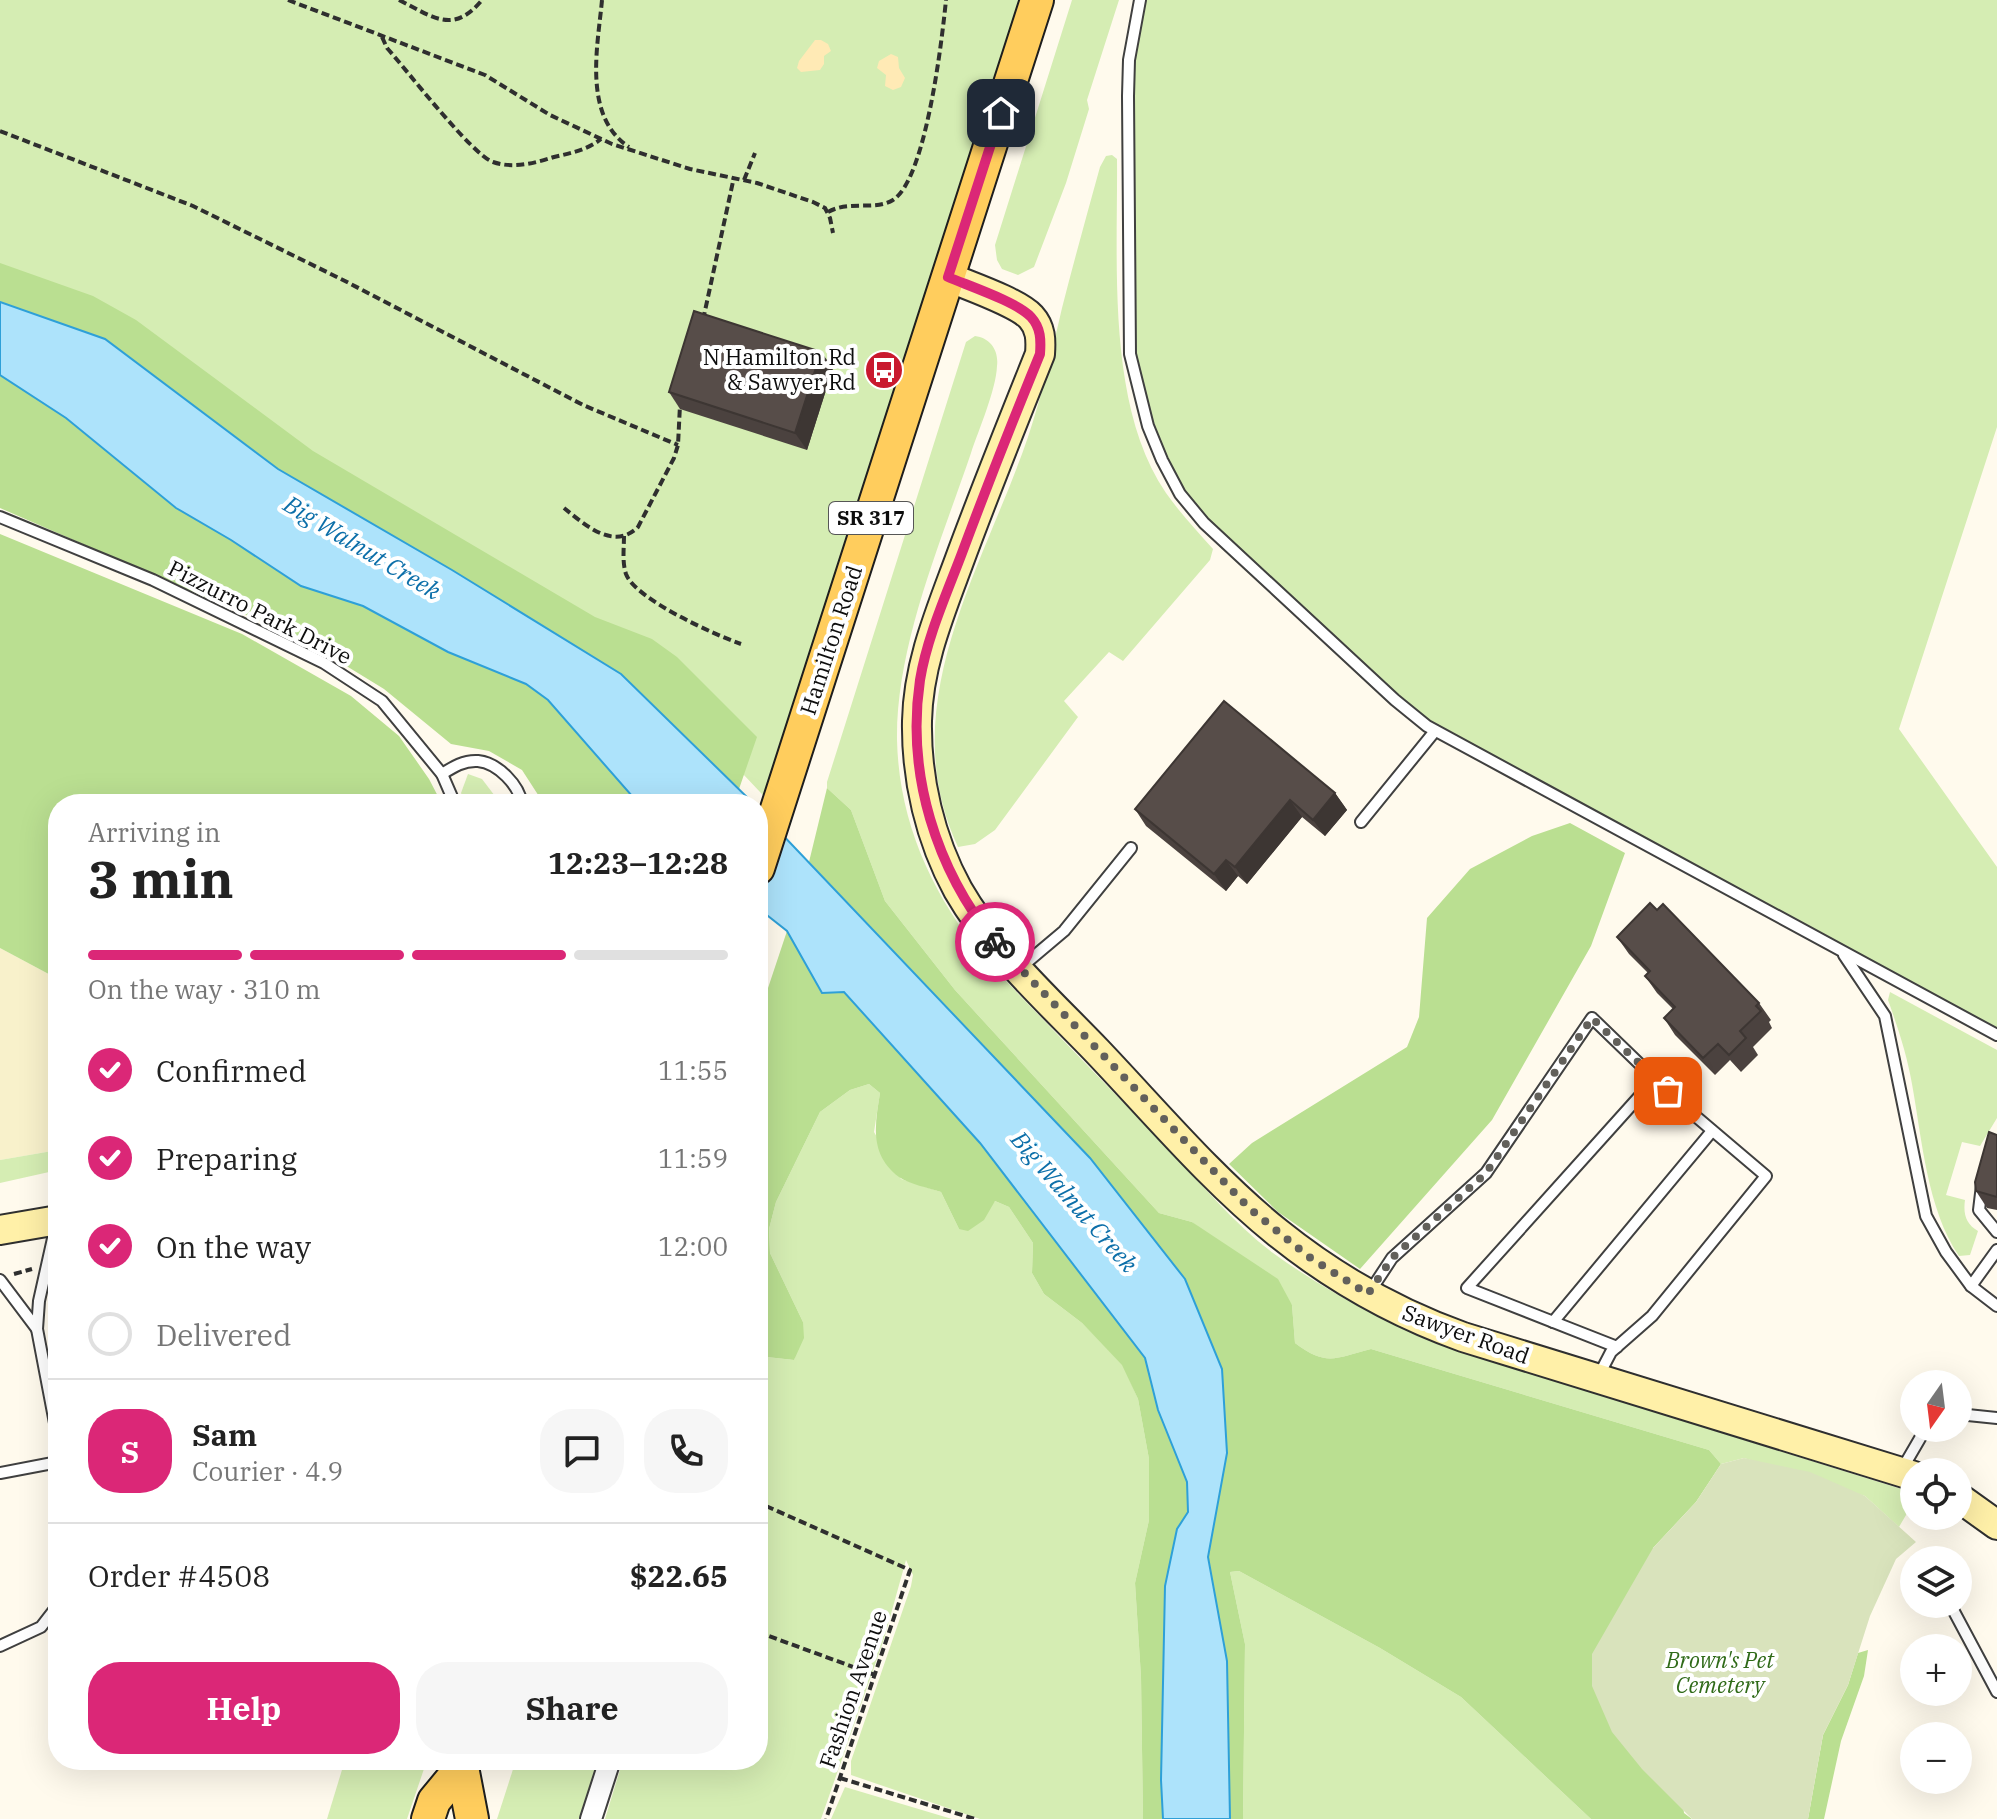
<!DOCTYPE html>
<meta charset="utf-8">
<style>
:root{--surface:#fff;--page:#f6f6f6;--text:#222;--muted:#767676;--line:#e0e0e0;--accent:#db2777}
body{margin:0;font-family:"IBM Plex Serif",serif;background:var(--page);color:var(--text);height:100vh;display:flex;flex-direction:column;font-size:30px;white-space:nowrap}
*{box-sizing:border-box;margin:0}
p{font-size:26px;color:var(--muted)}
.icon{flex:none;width:44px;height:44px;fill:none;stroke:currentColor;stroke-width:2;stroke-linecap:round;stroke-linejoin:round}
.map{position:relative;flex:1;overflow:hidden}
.sheet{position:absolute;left:48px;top:794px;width:720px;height:976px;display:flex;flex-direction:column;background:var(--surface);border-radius:32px;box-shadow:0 8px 32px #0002}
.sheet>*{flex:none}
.needle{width:52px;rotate:194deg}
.fabs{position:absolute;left:1900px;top:1370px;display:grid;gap:16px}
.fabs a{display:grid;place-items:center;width:72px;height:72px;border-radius:50%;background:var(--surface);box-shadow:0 8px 32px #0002;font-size:40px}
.pin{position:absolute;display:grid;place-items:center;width:68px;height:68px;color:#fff;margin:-34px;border-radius:16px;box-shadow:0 4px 12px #0006}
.courier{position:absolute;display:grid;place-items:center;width:80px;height:80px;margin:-40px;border:6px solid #db2777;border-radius:50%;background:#fff;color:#222;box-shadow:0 2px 10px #0007}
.summary em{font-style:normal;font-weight:800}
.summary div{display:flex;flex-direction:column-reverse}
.summary{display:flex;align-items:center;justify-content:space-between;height:136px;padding:0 40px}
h1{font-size:52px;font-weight:800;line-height:60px}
.bar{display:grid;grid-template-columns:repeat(4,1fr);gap:12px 8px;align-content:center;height:96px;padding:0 40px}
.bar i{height:10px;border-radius:6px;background:var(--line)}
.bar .selected{background:var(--accent)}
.bar p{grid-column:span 4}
.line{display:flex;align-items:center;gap:20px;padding:0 40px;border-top:2px solid var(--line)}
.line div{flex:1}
.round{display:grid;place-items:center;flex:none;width:84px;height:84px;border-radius:32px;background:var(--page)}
ol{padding:0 40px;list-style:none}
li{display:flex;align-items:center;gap:24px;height:88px}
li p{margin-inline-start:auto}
li .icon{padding:8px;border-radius:50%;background:var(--accent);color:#fff;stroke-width:4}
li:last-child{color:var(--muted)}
li i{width:44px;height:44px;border:4px solid var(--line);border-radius:50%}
.action{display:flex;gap:16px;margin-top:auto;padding:16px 40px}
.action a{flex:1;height:92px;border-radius:32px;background:var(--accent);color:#fff;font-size:32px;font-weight:800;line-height:92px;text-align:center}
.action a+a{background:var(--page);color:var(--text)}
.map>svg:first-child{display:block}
</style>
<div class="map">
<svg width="1997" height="1819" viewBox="0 0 1997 1819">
<rect width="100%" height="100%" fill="#fffaed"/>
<polygon fill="#f8f1cb" points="0,948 58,979 58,1150 0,1160"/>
<g fill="#d5edb3">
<polygon points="0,0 1037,0 777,810 643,668 0,283"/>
<polygon points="1072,0 1119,0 1087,100 1089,109 1066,183 1034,267 1018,275 1002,269 997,260 995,245"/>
<polygon points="1140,0 1997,0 1997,427 1899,729 1997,867 1997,1035 1427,726 1204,523 1162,460 1130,354 1128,96"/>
<path d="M 1112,155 L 1117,159 C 1118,262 1106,405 1166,493 C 1180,513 1197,531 1213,549 L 1210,560 L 1123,661 L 1109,652 L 1064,701 L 1078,717 L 995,830 L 975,844 L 958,847 C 892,705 983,569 1028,437 C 1042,395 1052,351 1062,308 C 1074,261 1087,214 1100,167 L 1106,156 Z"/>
<path d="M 975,336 C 990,338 999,350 997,366 C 996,390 979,429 971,453 C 941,542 896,645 897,740 C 899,823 932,893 982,956 C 1044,1021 1107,1085 1169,1150 C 1203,1185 1233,1223 1273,1253 C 1330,1294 1391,1326 1456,1350 L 1911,1492 L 1913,1503 L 1899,1527 L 1865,1496 L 1744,1458 L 1721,1464 L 1709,1450 L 1371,1349 C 1335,1358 1327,1367 1295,1343 L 1292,1305 L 1192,1222 L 1159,1213 L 955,990 L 885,901 L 851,810 L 827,788 L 827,782 L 966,342 Z"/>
<polygon points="468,774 482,779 501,804 466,804 461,793"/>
<path d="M 1890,992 L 1997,1050 L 1997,1118 L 1980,1146 L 1962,1142 L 1946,1195 L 1965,1200 C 1963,1214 1966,1224 1978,1231 L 1970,1255 L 1959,1256 C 1927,1209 1922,1139 1912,1084 C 1907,1055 1898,1028 1888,1000 Z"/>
<polygon points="869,1084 880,1093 874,1132 901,1179 941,1192 959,1229 995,1201 1009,1207 1033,1243 1032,1273 1044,1294 1082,1323 1123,1365 1138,1399 1149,1459 1149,1520 1135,1583 1141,1677 1143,1819 980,1819 851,1775 851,1761 911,1586 913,1575 906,1560 884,1639 821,1819 605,1819 623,1760 758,1760 758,1356 794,1360 803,1322 770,1253 769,1229 776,1202 820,1112 850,1090"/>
<polygon points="58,1150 58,1170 0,1183 0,1160"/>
<polygon points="1239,1571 1380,1648 1461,1697 1591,1819 1243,1819 1245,1644 1230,1572"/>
<polygon points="345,1760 427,1760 407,1819 327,1819"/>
<polygon points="516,1760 601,1760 583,1819 497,1819"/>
<polygon points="845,1787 952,1819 831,1819"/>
</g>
<g fill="#badf91">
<polygon points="0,263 93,296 136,320 313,451 595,617 652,639 677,657 757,737 739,789 621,674 452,570 278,469 105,340 0,302"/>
<polygon points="0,375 66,418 176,508 231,540 301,586 363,606 448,652 526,684 548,700 639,804 544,804 522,770 489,751 451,744 384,689 304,640 0,508"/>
<polygon points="0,534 242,634 351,696 399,736 429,779 442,804 58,804 58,979 0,948"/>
<path d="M 827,788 L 851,810 L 885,901 L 955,990 L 1159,1213 L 1192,1222 L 1278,1279 L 1292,1305 L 1295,1343 C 1327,1367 1335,1358 1371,1349 L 1709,1450 L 1721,1464 L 1696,1502 L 1653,1548 L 1684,1813 L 1692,1819 L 1591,1819 L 1461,1697 L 1380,1648 L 1239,1571 L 1230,1572 L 1245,1644 L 1243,1819 L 1230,1819 L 1227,1661 L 1208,1557 L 1227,1453 L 1185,1279 L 1090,1158 L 809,862 Z"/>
<polygon points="1570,823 1625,853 1591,946 1492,1120 1360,1269 1278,1212 1229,1164 1252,1143 1407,1047 1419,1017 1427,918 1470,869 1532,836"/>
<path d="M 787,931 L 822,993 L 844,992 L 980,1143 L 1145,1358 L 1158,1410 L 1187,1482 L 1188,1512 L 1177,1529 L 1165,1586 L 1161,1780 L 1163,1819 L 1143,1819 L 1141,1677 L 1135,1583 L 1149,1520 L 1149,1459 L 1138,1399 L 1122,1365 L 1082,1323 L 1044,1294 L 1032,1273 L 1033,1243 L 1009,1207 L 995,1201 L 984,1220 L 968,1231 L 959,1229 L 941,1192 C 929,1188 909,1184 899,1177 C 869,1154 875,1125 880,1093 L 869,1084 L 850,1090 L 820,1112 L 776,1202 L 769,1229 L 770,1253 L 803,1322 L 804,1338 L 794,1360 L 758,1356 L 758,1018 Z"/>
<polygon points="1868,1650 1864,1676 1841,1741 1824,1819 1808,1819 1823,1735 1848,1685 1858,1653"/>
</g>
<g fill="#ffeab5">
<polygon points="815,40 821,40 828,44 831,51 824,56 824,64 820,70 801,72 797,68 799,61"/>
<polygon points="891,54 898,57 899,68 905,78 901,87 893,90 885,86 886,75 877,68 879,61"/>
</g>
<polygon fill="#d9e3bc" points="1744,1458 1810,1472 1865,1496 1916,1542 1896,1559 1870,1616 1848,1685 1823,1735 1808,1819 1692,1819 1642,1769 1612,1732 1592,1686 1592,1654 1653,1548 1696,1502 1721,1464"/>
<g fill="#ade3fb" stroke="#2ea0d8" stroke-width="2">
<polygon points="0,302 105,339 278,469 452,570 621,674 754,804 639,804 548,700 526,684 448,652 363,606 301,586 231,540 176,508 66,418 0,375"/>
<polygon points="758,809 1090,1158 1185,1279 1222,1369 1227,1453 1208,1557 1227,1661 1230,1819 1163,1819 1161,1780 1165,1586 1177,1529 1188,1512 1187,1482 1158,1410 1145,1358 980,1143 844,992 822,993 787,931 758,908"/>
</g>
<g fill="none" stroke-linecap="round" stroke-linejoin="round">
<defs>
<g id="lane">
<polyline points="1140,0 1129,60 1128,96 1130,354 1148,426 1162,460 1180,494 1204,523 1395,700 1427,726 1997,1035"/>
<polyline points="0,517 153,580 324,663 382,701 442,774 455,804"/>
<path d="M 442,774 C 453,767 464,760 478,761 C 498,763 519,785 522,804"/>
<polyline points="1361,822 1435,731"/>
<polyline points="1844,955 1885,1016 1926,1216 1946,1252 1971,1286 1997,1306"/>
<polyline points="1019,969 1064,931 1131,848"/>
<polyline points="1982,1185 1979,1210 1997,1232"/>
<polyline points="56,1225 39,1301 37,1329 58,1439"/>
<polyline points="0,1280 37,1329"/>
<polyline points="1971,1286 1997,1250"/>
<polyline points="1369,1293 1392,1258 1486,1173 1592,1018 1680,1103 1766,1176 1652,1316 1611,1352 1598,1377"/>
<polyline points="1553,1322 1712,1131"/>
<polyline points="1617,1347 1467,1288 1655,1079"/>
<polyline points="1958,1414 1997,1418"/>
<polyline points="1901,1471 1926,1428"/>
<polyline points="0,1473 58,1462"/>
<polyline points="1950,1604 1997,1692"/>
<polyline points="0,1646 41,1627 58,1605"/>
</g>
<polyline id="street" points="591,1819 610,1760"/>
<g id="secondary">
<path d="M 948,277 C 969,286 1017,302 1031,317 C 1041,328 1041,340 1040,354 C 1012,424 984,493 958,564 C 939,615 918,666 917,721 C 916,779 930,839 958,890 C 993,951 1049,1001 1097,1051 C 1155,1112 1212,1180 1278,1233 C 1334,1278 1396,1313 1463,1337 L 1914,1476"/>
<polyline points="0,1230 58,1220"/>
<polyline points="1958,1497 1997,1525"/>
</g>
<g id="primary">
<polyline points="758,868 1037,0"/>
<polyline points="462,1767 472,1819"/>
<polyline points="428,1819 434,1801 462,1767 464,1760"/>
</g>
</defs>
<use href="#lane" stroke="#404040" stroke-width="14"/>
<use href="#street" stroke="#404040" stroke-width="24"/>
<use href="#secondary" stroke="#2f2f2f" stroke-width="32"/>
<use href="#primary" stroke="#1e1e1e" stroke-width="36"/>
<g stroke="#2f2f2f" stroke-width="4" stroke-dasharray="8 4" stroke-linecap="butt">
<polyline points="288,0 485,75 550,115 612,144 690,169 757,183 813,202 825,208 830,218 833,233"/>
<path d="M 399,0 C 433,17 453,35 482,0"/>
<path d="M 602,0 C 598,45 582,116 629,147"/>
<path d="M 382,37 L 387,48 C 406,69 472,155 493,162 C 513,169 535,163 554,157 C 571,153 587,150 601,139"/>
<polyline points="0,131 193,206 345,281 583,405 678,445"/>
<polyline points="744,180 755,153"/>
<path d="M 828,212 C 849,200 875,211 893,200 C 926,179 942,40 946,0"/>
<polyline points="703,320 734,177"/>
<path d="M 564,508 C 585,525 614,551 638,527 L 674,458 L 678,445 L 680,405"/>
<path d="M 624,536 C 624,548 622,562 626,574 C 635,599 715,635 741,644"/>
<polyline points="14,1274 32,1269"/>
<polyline points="766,1506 910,1570 826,1819"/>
<polyline points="758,1632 875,1675"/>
<polyline points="840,1778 975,1819"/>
</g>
<use href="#lane" stroke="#fff" stroke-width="10"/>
<use href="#street" stroke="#fff" stroke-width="20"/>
<use href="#secondary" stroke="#fff0a8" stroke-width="28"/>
<use href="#primary" stroke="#ffcd5d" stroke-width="32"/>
</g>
<g fill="#4b423f">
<polygon points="833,368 807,450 680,409 669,392"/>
<polygon points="1335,793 1347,810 1325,836 1302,817 1247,884 1238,876 1226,891 1146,826 1135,809"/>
<polygon points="1617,937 1759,1003 1771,1020 1769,1022 1772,1028 1753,1047 1758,1055 1741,1072 1730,1060 1715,1075 1675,1035 1664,1018 1673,1009 1657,993 1645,976 1648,973 1629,954"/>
<polygon points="1997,1135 1997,1210 1987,1208 1976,1191"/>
</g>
<g fill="#3d3633">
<polygon points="821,352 833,368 807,450 795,433"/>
<polygon points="1335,793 1347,810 1325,836 1313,820"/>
<polygon points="1290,800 1302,817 1247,884 1235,867"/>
<polygon points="1226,860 1238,876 1226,891 1214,874"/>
</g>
<g fill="#574d49" stroke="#3d3633" stroke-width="2">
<polygon points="694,311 821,352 795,433 669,392"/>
<polygon points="1224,701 1335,793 1313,820 1290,800 1235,867 1226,860 1214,874 1135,809"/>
<polygon points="1650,903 1657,910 1663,904 1759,1003 1756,1006 1761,1011 1740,1031 1746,1038 1729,1055 1718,1044 1703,1058 1664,1018 1675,1007 1645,976 1650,971 1617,937"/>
<polygon points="1989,1132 1997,1135 1997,1197 1976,1191 1975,1182"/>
</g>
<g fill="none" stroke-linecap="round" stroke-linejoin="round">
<polyline stroke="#62605b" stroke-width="8" stroke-dasharray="0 14.4" points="995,942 1249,1208 1309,1257 1368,1294 1392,1258 1486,1173 1592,1018 1668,1091"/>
<path stroke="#db2777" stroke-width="10" d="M 995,942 C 936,869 906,774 920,680 C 927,637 947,593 962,553 C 987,486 1013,420 1040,354 C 1041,340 1041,328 1031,317 C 1017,302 969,286 948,277 L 1001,113"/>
</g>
<defs>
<symbol id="bus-disc" viewBox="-11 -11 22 22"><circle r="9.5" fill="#c9192e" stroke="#fff"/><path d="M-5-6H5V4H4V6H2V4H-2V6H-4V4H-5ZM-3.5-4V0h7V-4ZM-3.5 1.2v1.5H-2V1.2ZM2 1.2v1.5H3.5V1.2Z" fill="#fff"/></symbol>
</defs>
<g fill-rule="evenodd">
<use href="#bus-disc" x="862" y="348" width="44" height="44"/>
</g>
<g text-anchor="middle" stroke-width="8" stroke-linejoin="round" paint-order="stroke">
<rect fill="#fff" stroke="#565656" stroke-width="2" x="829" y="502" width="84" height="32" rx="6"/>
<g font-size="20" font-weight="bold" fill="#0d0d0d">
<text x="871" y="525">SR 317</text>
</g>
<g font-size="22" fill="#0d0d0d" stroke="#fff" text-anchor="end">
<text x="856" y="365">N Hamilton Rd<tspan x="856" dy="25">&amp; Sawyer Rd</tspan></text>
</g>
<g font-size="22" fill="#0d0d0d" stroke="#fff">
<text transform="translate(260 612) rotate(27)" y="8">Pizzurro Park Drive</text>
<text transform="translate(831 640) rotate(-72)" y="8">Hamilton Road</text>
<text transform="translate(1466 1334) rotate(20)" y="8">Sawyer Road</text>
<text transform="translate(853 1689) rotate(-71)" y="8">Fashion Avenue</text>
</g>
<g font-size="22" font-style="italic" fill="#2f6a18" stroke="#fff">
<text x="1720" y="1668">Brown's Pet<tspan x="1720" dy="25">Cemetery</tspan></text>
</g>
<g font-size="24" font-style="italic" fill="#0c6fa9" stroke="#fff">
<text transform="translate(362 548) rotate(31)" y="8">Big Walnut Creek</text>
<text transform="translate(1074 1202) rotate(49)" y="8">Big Walnut Creek</text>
</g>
</g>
</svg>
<div class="fabs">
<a><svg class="needle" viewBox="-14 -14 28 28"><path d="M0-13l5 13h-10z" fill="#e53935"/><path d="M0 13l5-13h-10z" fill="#767676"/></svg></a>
<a><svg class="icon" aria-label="locate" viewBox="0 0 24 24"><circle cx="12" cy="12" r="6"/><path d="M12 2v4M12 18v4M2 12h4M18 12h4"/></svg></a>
<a><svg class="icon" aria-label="layers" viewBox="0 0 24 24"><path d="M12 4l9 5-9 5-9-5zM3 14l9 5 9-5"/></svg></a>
<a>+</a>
<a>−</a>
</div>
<div class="pin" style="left:1668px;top:1091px;background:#ea580c"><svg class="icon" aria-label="bag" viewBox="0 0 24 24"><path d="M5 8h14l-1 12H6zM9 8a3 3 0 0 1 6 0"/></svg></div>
<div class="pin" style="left:1001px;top:113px;background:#1f2937"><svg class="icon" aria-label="home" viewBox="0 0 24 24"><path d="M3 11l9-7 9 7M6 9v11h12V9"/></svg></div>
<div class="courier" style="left:995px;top:942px"><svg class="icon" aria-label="bike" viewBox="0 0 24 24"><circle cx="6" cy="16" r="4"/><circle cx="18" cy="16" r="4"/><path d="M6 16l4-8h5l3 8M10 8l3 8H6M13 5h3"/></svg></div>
<section class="sheet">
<div class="summary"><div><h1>3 min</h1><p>Arriving in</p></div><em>12:23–12:28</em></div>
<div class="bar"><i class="selected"></i><i class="selected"></i><i class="selected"></i><i></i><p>On the way · 310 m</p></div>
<ol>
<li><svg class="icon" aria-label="check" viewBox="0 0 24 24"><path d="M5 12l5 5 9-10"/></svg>Confirmed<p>11:55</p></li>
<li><svg class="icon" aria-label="check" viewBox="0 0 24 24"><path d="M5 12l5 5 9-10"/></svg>Preparing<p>11:59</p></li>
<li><svg class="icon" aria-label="check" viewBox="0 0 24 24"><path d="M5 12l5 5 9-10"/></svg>On the way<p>12:00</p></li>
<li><i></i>Delivered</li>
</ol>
<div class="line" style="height:144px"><b class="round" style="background:var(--accent);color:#fff">S</b><div><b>Sam</b><p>Courier · 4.9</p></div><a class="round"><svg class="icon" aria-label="chat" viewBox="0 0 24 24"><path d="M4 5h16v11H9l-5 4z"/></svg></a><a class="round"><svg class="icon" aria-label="phone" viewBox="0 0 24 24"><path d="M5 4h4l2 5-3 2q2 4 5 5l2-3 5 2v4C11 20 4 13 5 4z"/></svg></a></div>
<div class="line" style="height:104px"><div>Order #4508</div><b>$22.65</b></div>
<div class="action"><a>Help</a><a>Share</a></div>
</section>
</div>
